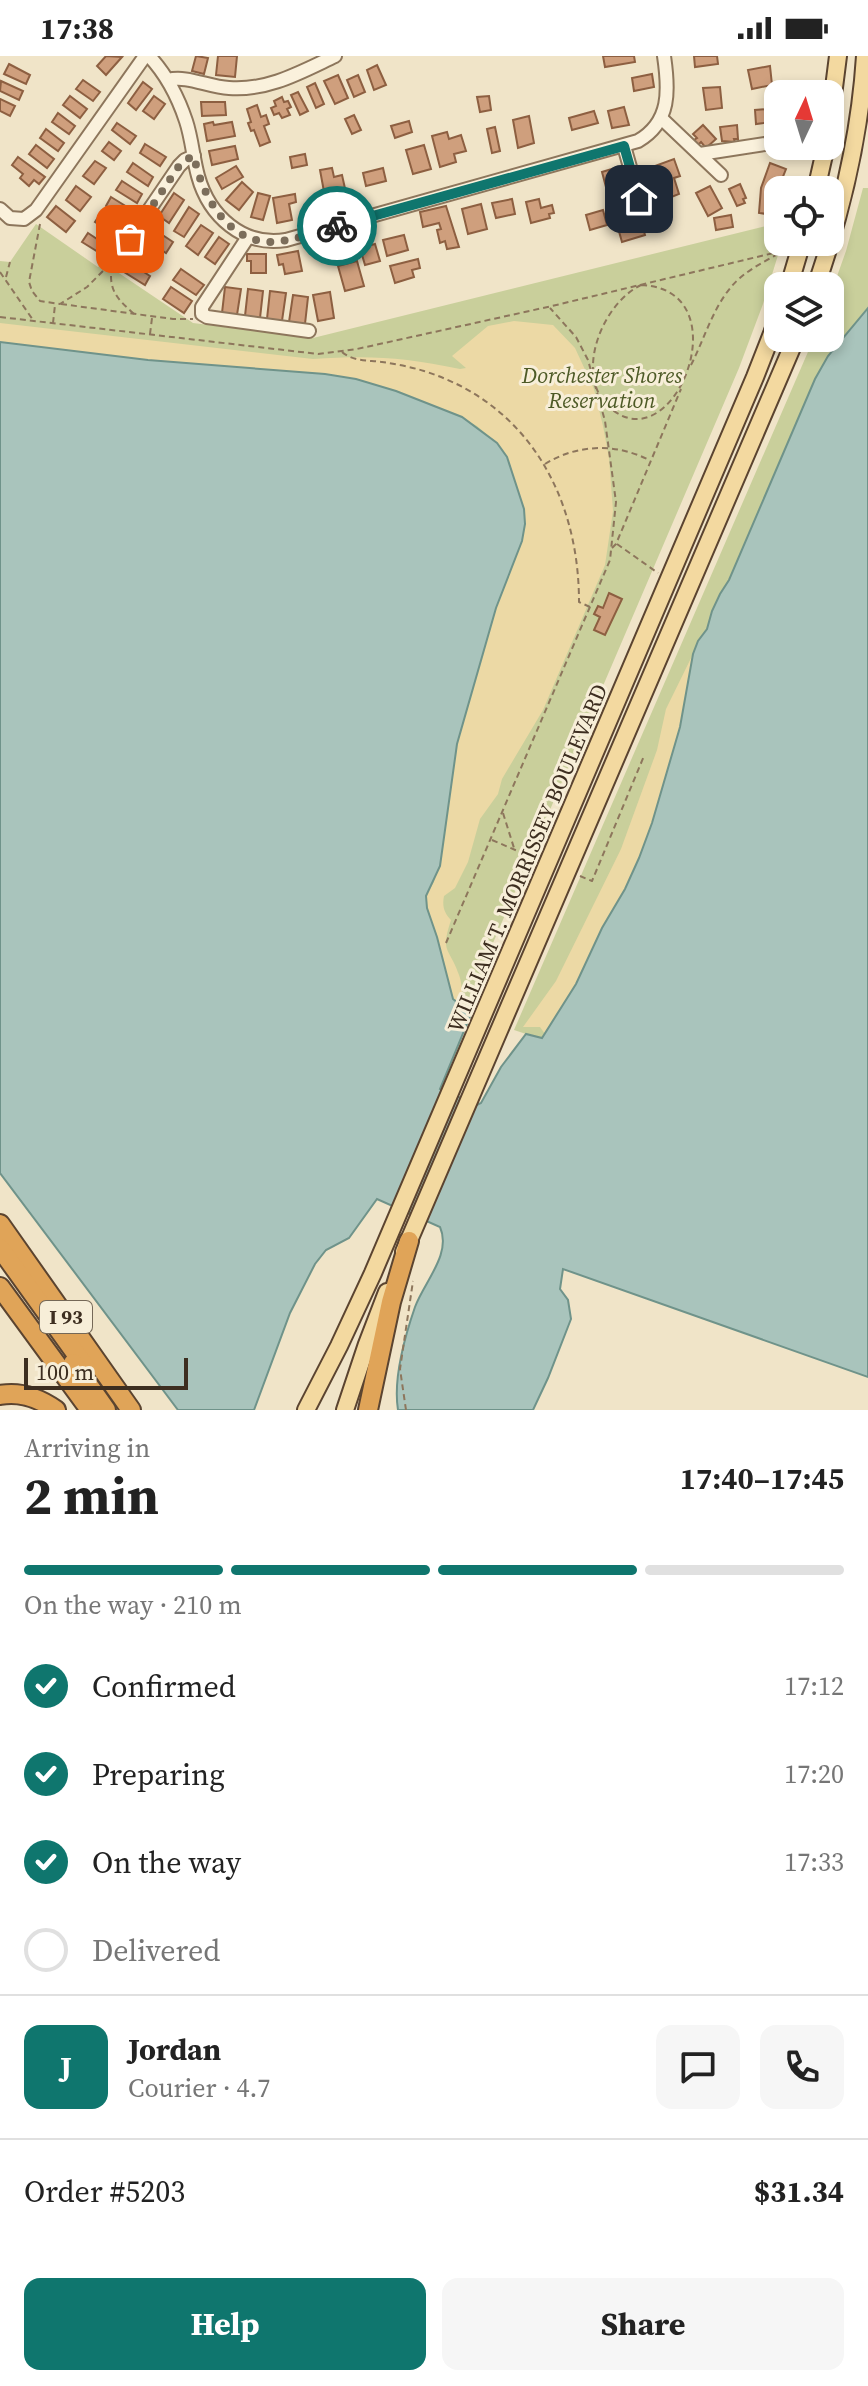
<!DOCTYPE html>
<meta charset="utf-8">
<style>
:root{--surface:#fff;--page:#f6f6f6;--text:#222;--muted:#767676;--line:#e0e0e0;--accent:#0f766e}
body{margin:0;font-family:"Source Serif 4",serif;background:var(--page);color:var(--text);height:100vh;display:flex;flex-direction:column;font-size:30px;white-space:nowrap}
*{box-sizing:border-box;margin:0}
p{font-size:26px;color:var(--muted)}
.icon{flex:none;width:44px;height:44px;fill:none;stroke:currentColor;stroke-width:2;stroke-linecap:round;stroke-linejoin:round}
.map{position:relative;height:1354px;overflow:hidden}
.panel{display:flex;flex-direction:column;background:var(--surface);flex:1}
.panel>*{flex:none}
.needle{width:52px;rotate:4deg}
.tools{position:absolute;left:764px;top:24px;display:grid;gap:16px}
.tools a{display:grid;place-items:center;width:80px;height:80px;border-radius:16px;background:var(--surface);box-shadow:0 4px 12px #0003;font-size:40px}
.scale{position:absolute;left:24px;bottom:20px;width:164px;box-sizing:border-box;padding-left:8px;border:4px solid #3d2e20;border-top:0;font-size:22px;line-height:28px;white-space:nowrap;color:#3d2e20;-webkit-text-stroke:6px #f7eed8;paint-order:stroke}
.pin{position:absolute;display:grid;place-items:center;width:68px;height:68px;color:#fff;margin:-34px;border-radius:16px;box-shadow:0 4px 12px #0006}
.courier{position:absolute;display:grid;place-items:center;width:80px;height:80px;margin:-40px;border:6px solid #0f766e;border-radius:50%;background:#fff;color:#222;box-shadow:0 2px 10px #0007}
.overview em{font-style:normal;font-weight:700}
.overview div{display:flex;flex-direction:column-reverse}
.overview{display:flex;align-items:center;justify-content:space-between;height:136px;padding:0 24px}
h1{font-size:52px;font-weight:700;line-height:60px}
.bar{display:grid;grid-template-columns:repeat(4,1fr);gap:12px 8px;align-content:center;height:96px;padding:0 24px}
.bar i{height:10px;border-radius:6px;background:var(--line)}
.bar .selected{background:var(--accent)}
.bar p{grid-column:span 4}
.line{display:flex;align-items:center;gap:20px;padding:0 24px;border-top:2px solid var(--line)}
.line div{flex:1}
.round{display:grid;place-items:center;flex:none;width:84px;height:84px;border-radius:16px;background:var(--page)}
ol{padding:0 24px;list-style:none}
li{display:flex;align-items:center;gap:24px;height:88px}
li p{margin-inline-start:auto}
li .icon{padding:8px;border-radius:50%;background:var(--accent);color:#fff;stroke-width:4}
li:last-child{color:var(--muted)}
li i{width:44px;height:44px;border:4px solid var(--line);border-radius:50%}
.button{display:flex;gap:16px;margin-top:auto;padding:16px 24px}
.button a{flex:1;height:92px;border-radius:16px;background:var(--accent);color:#fff;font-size:32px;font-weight:700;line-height:92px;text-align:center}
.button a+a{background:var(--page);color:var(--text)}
.status{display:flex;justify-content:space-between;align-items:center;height:56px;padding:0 40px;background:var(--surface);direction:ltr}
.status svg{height:22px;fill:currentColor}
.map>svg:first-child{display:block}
</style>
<div class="status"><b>17:38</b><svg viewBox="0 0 49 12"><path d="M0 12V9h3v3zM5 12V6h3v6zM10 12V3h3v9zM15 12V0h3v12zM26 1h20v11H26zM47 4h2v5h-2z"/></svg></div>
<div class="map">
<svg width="868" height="1354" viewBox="0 0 868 1354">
<rect width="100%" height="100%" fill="#f0e4c8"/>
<g fill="#c9cf9b">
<polygon points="863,132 868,132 868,252 828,300 815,323 729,524 720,538 712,555 707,573 698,585 693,598 685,639 609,861 587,908 541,983 514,974 814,282 830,282 830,240 846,195"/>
<polygon points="778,167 778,186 782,186 763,248 739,312 490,894 471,958 453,943 325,318 0,286 0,205 10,206 36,168 98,211 104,207 193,267 313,282"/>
</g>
<g fill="#ecd9a5">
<path d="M 514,265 L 553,269 L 575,292 L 594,333 L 603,370 L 609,402 L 613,455 L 605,509 L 543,654 L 502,723 L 498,738 L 480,763 L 468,806 L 455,832 L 444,840 C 442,850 444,857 451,864 C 440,898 449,890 459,919 C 462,927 462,937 463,945 L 453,943 L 426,852 L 426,840 L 434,826 L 457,688 L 496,552 L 522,485 L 524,453 L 507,401 L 497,387 L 477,370 L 453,357 L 357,323 L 325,318 L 148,304 L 0,286 L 0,267 L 313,303 C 369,299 404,301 460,313 L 466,312 L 452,300 L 488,270 Z"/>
<polygon points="693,598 680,671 652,767 639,802 625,833 602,872 576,928 545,978 540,971 523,971 556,925 621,793 657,694 666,653"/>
</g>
<path fill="#a9c4bc" stroke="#6f938a" stroke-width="2" d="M 868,252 L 868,1321 L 563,1213 L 560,1233 L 568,1244 L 571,1263 L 548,1322 L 533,1354 L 398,1354 C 393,1323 405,1280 415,1251 C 424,1226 452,1198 440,1171 L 377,1143 L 349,1182 L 326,1194 L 315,1208 L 290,1257 L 254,1354 L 178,1354 L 0,1117 L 0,286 L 148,304 L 325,318 L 356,323 L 396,335 L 462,361 L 497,387 L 507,401 L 524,453 L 525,468 L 522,485 L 496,552 L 457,688 L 440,810 L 426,840 L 427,852 L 437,881 L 453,943 L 471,958 L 440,1033 L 477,1049 L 481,1047 L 501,1011 L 526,978 L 542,982 L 576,928 L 602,872 L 625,833 L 639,802 L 652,767 L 680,671 L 693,598 L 698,585 L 707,573 L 712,555 L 720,538 L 729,524 L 815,323 L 828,300 Z"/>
<g fill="#cf9f7d" stroke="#8d5f41" stroke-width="2">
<polygon points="106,0 122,1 106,19 97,10"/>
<polygon points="196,0 208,2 204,18 192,15"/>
<polygon points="218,0 237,0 235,21 216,19"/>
<polygon points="603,0 634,0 635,6 605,11"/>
<polygon points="694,0 717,0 718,8 695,11"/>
<polygon points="9,8 30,19 26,28 4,18"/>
<polygon points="377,9 386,29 374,34 367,14"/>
<polygon points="770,10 772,29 752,33 748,14"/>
<polygon points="652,18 654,31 634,35 632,22"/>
<polygon points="338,19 348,42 335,48 324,25"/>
<polygon points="358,19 365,36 354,41 347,24"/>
<polygon points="83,24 100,36 93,45 76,33"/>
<polygon points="1,25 23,35 19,44 0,35"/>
<polygon points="143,26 152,33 136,54 128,47"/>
<polygon points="315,27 324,48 316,52 307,31"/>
<polygon points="720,31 722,52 706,54 703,32"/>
<polygon points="298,36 308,55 300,59 291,39"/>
<polygon points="70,40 87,53 80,62 63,49"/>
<polygon points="154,40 165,48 154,63 143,55"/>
<polygon points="489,40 491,54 480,56 477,41"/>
<polygon points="282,41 284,46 288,45 291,51 287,53 290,59 282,62 279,57 274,59 271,52 276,50 274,45"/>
<polygon points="0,43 15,50 10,60 0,55"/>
<polygon points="201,46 225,46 226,59 202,60"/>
<polygon points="257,49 261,61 266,59 269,68 264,70 270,86 260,90 254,74 251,75 248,67 251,66 247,53"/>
<polygon points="624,51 629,69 612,72 608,55"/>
<polygon points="778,52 778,65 756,68 755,54"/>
<polygon points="594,55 598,67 572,74 569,62"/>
<polygon points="58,57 75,70 69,78 52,66"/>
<polygon points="354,59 361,74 352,78 345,63"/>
<polygon points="529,60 534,87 518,92 513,64"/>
<polygon points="409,65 412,76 395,82 391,70"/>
<polygon points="213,66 214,69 232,66 235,80 207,85 204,68"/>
<polygon points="117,67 136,80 130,88 112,74"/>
<polygon points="703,69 716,83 706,92 701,86 698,89 694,84 697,82 693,78"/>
<polygon points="737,69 738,83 734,83 735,86 722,85 720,71"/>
<polygon points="495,71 500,95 492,97 487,73"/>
<polygon points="46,73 64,87 58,95 40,82"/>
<polygon points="447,76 449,83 461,79 466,95 454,98 456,106 440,111 432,80"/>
<polygon points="109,86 121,95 114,104 102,95"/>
<polygon points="145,88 166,101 160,110 140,97"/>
<polygon points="36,89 54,103 47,112 29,98"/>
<polygon points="424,89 431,113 413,118 406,94"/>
<polygon points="235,90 238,103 212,109 209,95"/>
<polygon points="305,98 307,109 292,112 290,101"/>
<polygon points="18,101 45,121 39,128 34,124 29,130 20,122 23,118 12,109"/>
<polygon points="674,103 680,120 674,122 679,138 669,142 663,126 658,128 652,111"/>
<polygon points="95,105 106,112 94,128 83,120"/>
<polygon points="133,107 153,121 148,130 127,116"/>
<polygon points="770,107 786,113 776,138 775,159 759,157 761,132"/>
<polygon points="236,110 243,121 222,133 216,122"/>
<polygon points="332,112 334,121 342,119 346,137 325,141 320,114"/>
<polygon points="383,112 386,125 366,130 363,117"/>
<polygon points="615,112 621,131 607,135 602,116"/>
<polygon points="122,125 142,138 137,147 116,134"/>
<polygon points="242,126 253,136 239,154 226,144"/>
<polygon points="740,128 746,142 743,143 745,147 737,150 729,133"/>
<polygon points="76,130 91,141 80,155 66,144"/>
<polygon points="710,130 722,152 708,160 696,137"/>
<polygon points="174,137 184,144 169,167 159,160"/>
<polygon points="258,137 270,140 263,164 251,161"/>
<polygon points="295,138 296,146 289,148 292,164 277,167 273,142"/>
<polygon points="111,141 132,154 126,163 106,150"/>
<polygon points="512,143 515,158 496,162 492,147"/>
<polygon points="539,143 541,152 552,149 554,157 549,158 550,162 531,167 526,146"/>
<polygon points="481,148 487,173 468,178 462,153"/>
<polygon points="56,150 75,165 66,176 47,161"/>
<polygon points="446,150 459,191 447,193 445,185 440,187 437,174 441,173 439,167 423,171 420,156"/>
<polygon points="189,151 199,158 184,181 174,175"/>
<polygon points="603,154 607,169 590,174 586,159"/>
<polygon points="101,157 121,170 116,179 95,166"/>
<polygon points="639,158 645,179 622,186 616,165"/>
<polygon points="731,159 733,171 716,174 714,162"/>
<polygon points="201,169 213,177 198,199 186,190"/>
<polygon points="152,172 173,186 166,197 145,183"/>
<polygon points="88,177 109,191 103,199 82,186"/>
<polygon points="404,179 408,194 387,200 383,184"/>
<polygon points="219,181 229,188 215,208 205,201"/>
<polygon points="375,188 380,205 365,209 360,192"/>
<polygon points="141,190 162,203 156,212 135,198"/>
<polygon points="298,195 302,215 285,218 283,208 279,209 277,199"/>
<polygon points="247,198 266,198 266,217 251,217 251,205 247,205"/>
<polygon points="418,203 420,212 412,214 414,221 395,227 390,210"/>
<polygon points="357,205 364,230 345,235 338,210"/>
<polygon points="130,207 150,220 145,229 124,216"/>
<polygon points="181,213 204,229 196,239 173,224"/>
<polygon points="171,231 192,245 184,257 163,243"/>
<polygon points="225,231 241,233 237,259 222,257"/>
<polygon points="248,233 263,235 260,262 245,260"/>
<polygon points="270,235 286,237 282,265 267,263"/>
<polygon points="330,236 334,262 318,265 313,239"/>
<polygon points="293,239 308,241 305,268 289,266"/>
<polygon points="609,537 622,543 605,579 594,574 600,561 594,558 598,550 603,552"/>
</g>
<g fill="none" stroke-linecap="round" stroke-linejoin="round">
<defs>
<g id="minor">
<path d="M 149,0 C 166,18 178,41 186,65 C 192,83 193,102 198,120 C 209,160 243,191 286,184 L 638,85 C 671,66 669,34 664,0"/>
<path d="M 168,24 C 187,19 208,31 229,32 C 268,35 301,16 335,0"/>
<polyline points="661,62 721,119"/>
<polyline points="624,90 639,143"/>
<polyline points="700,98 778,86"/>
<polyline points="0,153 10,162 24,163 36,154 145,0"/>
<polyline points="248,181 202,251 202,258 207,261 309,275"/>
<polyline points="113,207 179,110 185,104 194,100"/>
</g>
<g id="major">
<polyline points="830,63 838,0"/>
<polyline points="816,134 826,90"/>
<polyline points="789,230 802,186"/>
<path d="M 816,230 C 842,155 860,79 865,0"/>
<polyline points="404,1196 796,282"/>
<polyline points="306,1354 339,1290 373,1217 755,321 778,262"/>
<polyline points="345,1354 367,1288 387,1236"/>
</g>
<g id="highway">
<polyline points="0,1168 131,1354"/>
<polyline points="0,1192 87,1313"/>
<polyline points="0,1231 90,1354"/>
<polyline points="73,1307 106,1354"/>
<path d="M 0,1339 C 21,1335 39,1342 56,1354"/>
<polyline points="368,1354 391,1246 409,1185"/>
</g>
</defs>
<use href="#minor" stroke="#8d765c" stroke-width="16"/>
<use href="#major" stroke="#5b4430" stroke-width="20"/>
<use href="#highway" stroke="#5b4430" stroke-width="22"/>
<g stroke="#8d765c" stroke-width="2" stroke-dasharray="6 4" stroke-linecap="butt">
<polyline points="40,168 29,226 32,235 40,245 60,248 87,231 103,215"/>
<polyline points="0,216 33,264"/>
<path d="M 111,220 C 111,238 121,246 134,258"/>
<polyline points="6,221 10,206"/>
<path d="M 641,229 C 744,233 673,412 608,350 C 574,317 603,247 641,229 Z"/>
<polyline points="61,248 173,263 193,263"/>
<polyline points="0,261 318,298 357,293 552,250 782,195"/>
<polyline points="53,267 55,249"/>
<polyline points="150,278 152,262"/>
<path d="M 342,296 C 354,306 368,304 382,306 C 396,308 411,311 424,315 C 529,348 579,442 579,546 L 590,551"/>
<path d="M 691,309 C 706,280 715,243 741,221 C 752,212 765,205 778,198"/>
<path d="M 545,408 C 577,388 616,387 649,404"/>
<polyline points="617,488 658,517"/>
<polyline points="612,492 616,488 681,333"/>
<polyline points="503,757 514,792"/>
<polyline points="492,784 534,802"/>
<polyline points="580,820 592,825 644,700"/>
<polyline points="446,887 610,504 616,446 605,365 588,304 576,281 550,252"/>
<polyline points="406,1354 400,1313 413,1225"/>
</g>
<use href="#minor" stroke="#faf1dc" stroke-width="12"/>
<use href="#major" stroke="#f3d9a0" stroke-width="16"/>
<use href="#highway" stroke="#e0a458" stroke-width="18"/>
</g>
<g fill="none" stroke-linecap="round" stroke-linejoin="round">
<path stroke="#7c6e5b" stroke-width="8" stroke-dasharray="0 14.4" d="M 130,183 L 179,110 L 185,104 L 194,100 C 201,137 226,186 271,186 C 293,185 316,176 337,170"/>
<polyline stroke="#0f766e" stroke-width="10" points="337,170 624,90 639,143"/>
</g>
<g text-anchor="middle" stroke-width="6" stroke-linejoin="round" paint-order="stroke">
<rect fill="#f7eed8" stroke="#756857" stroke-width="2" x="40" y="1245" width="52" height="32" rx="6"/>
<g font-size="20" font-weight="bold" fill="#3d2e20">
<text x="66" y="1268">I 93</text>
</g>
<g font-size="22" font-style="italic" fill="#4d5a26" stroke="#f7eed8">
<text x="602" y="327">Dorchester Shores<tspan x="602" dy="25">Reservation</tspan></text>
</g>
<g font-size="22" fill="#3d2e20" stroke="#f7eed8">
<text transform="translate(527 802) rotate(-67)" y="8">WILLIAM T. MORRISSEY BOULEVARD</text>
</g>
</g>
</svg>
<div class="tools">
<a><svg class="needle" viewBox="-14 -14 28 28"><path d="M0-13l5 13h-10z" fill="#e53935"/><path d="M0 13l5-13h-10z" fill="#767676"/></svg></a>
<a><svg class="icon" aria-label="locate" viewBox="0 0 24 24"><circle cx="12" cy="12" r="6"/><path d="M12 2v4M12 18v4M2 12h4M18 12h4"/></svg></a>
<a><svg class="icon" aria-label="layers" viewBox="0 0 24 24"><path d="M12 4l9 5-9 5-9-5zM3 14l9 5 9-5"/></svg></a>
</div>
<div class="scale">100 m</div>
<div class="pin" style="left:130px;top:183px;background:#ea580c"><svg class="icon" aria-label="bag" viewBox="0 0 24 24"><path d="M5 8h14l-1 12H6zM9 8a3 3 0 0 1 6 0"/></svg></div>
<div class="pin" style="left:639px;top:143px;background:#1f2937"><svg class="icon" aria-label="home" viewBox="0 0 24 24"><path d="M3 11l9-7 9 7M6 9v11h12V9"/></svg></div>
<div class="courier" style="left:337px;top:170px"><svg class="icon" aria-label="bike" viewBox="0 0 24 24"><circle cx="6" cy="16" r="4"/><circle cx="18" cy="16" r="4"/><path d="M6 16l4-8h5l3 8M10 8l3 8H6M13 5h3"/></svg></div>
</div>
<section class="panel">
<div class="overview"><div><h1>2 min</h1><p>Arriving in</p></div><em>17:40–17:45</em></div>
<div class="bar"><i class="selected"></i><i class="selected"></i><i class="selected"></i><i></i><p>On the way · 210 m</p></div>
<ol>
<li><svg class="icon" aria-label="check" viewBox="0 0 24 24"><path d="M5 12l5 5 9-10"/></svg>Confirmed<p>17:12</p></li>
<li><svg class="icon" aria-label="check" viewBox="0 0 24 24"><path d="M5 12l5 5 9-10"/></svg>Preparing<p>17:20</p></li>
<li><svg class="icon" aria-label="check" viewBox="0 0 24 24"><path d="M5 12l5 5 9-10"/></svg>On the way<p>17:33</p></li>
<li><i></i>Delivered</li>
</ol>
<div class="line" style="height:144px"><b class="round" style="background:var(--accent);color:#fff">J</b><div><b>Jordan</b><p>Courier · 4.7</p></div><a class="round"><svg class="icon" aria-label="chat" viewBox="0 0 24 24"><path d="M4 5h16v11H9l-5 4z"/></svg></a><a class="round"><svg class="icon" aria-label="phone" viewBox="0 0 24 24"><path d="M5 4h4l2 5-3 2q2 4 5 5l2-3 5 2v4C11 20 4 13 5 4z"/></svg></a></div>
<div class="line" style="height:104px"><div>Order #5203</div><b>$31.34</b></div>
<div class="button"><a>Help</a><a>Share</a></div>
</section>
